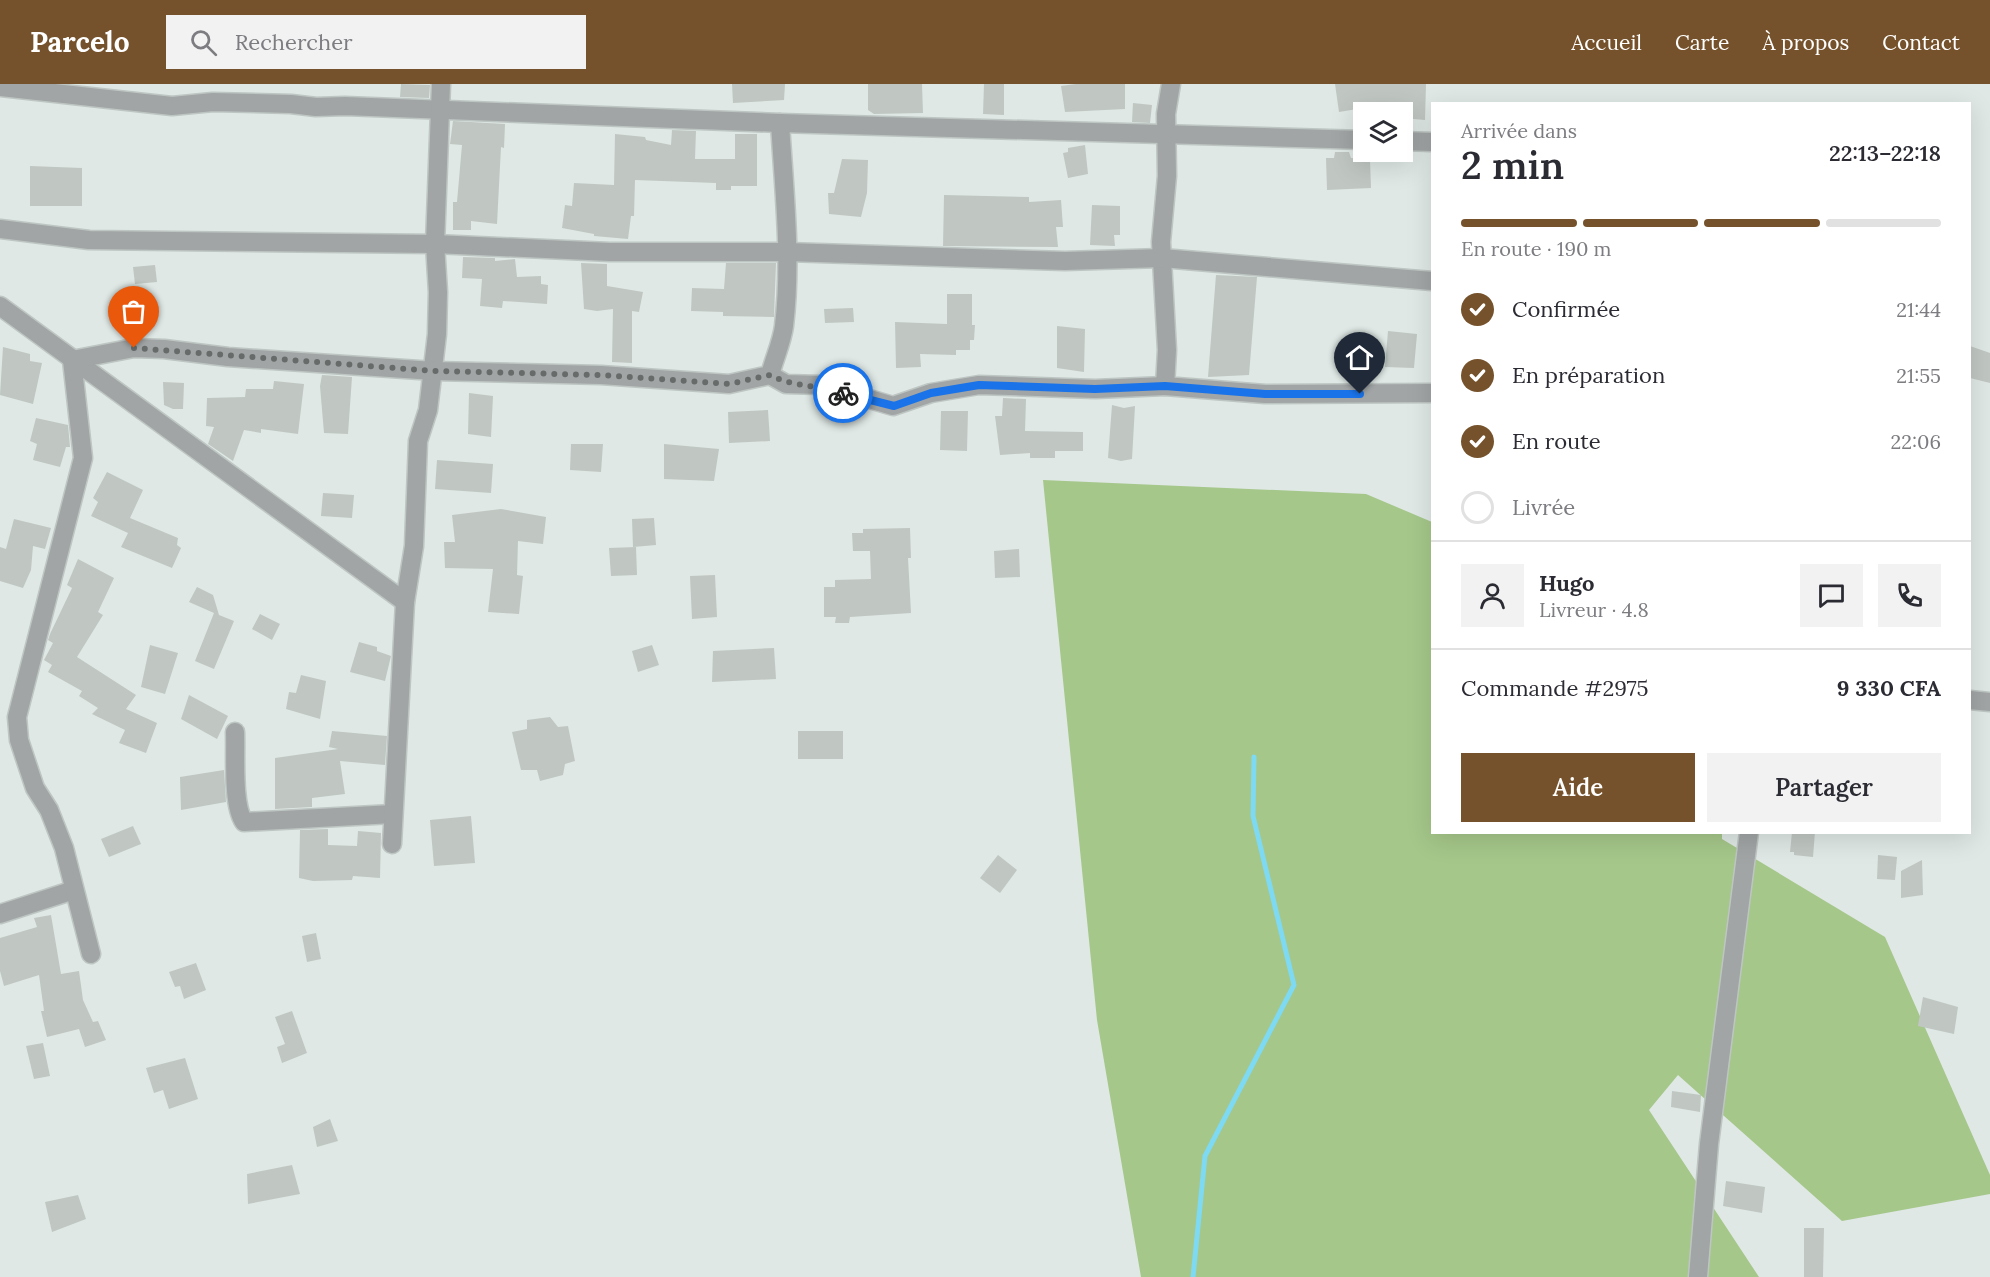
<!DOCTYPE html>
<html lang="fr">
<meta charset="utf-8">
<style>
:root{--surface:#fff;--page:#f2f2f3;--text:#2b2b33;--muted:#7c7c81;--line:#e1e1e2;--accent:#75522b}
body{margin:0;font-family:Lora,serif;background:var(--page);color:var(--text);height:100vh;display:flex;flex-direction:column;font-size:22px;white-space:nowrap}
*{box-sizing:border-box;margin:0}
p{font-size:20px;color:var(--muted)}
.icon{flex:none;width:33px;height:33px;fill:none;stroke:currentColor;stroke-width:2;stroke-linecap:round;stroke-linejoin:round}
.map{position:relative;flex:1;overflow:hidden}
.side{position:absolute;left:1431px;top:18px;width:540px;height:732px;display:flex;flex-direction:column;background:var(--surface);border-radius:0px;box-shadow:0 6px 24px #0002}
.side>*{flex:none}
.controls{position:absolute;left:1353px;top:18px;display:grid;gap:12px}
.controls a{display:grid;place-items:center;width:60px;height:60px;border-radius:0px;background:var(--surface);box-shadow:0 6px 24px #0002;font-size:30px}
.pin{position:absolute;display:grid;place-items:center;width:51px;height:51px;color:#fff;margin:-62px -26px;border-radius:50% 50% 50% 0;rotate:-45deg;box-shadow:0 0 6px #0007}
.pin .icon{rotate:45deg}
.courier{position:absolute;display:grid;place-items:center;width:60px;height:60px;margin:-30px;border:4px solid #1a73e8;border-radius:50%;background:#fff;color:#222;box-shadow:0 2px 8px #0007}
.overview em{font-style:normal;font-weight:600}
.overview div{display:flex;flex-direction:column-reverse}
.overview{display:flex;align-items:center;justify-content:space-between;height:102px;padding:0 30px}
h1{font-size:39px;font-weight:600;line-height:45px}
.bar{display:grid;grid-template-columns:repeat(4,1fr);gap:9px 6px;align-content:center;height:72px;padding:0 30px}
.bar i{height:8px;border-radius:4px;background:var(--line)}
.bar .selected{background:var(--accent)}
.bar p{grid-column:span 4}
.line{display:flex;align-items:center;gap:15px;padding:0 30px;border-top:2px solid var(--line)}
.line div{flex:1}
.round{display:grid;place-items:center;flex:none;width:63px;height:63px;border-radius:0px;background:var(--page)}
ol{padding:0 30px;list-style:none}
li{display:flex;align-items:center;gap:18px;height:66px}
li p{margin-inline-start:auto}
li .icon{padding:6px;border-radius:50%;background:var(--accent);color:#fff;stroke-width:4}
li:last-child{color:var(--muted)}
li i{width:33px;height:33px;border:3px solid var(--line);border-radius:50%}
.action{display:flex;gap:12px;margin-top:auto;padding:12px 30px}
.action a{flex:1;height:69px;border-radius:0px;background:var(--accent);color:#fff;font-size:24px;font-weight:600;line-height:69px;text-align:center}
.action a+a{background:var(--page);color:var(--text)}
header{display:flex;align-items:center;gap:36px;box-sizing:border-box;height:84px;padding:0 30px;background:var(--accent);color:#fff}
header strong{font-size:28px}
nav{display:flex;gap:33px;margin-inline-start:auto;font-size:21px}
.search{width:420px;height:54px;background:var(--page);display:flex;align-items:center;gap:15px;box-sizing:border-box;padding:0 21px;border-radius:0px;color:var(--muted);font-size:22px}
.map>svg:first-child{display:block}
</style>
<header>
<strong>Parcelo</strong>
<div class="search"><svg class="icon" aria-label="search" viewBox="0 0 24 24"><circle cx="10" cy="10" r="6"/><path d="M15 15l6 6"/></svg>Rechercher</div>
<nav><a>Accueil</a><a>Carte</a><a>À propos</a><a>Contact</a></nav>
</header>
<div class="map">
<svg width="1990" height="1193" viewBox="0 0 1990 1193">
<rect width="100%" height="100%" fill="#dfe8e5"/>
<polygon fill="#a5c78a" points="1043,396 1366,410 1432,438 1432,748 1722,749 1722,755 1885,853 1990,1091 1990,1110 1842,1137 1678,991 1649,1026 1759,1193 1141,1193 1097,936"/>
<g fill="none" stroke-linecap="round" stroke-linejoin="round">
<polyline stroke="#7ed9f3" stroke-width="5" points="1193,1193 1205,1072 1294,901 1253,732 1254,673"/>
</g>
<g fill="#c0c7c2">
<polygon points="401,0 430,1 429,14 400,13"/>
<polygon points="732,0 785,0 784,16 733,19"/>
<polygon points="868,0 922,0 923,29 874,30 868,26"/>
<polygon points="984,0 1004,0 1004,31 983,30"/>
<polygon points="1076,0 1125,0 1125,25 1065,28 1061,2"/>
<polygon points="1335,0 1426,0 1425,36 1402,34 1402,28 1387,28 1388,20 1339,28"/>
<polygon points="1133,19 1152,21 1150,39 1132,38"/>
<polygon points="453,37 505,40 504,64 501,63 497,140 471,137 471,146 453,146 453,118 457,118 462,61 450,60"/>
<polygon points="672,46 696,47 695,75 735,75 735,50 757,50 757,102 731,102 731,106 716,106 716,99 635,96 634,132 631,132 628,155 594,152 594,150 562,144 565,121 572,122 574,99 614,101 615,50 645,53 646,56 671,61"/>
<polygon points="1085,61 1088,90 1068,94 1063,69 1068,68 1068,64"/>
<polygon points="1335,68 1349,68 1351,74 1370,75 1371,104 1327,106 1326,74 1334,74"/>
<polygon points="842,75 868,76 867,109 861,133 829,130 828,109 834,109"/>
<polygon points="30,82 82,84 82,122 30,122"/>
<polygon points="944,111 1029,113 1029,118 1061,116 1063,143 1056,143 1058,163 943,162"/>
<polygon points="1092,121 1120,122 1120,151 1114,151 1115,162 1090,161"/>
<polygon points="463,173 495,174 495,177 515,175 517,193 541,192 541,200 548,201 547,220 503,217 502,224 480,222 482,195 462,194"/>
<polygon points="581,179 607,180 607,202 643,208 639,228 632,227 632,279 612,278 613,225 597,227 584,225"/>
<polygon points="726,179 776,179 774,233 723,232 723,228 691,227 692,204 724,205"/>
<polygon points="155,181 157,198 135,200 133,183"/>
<polygon points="1216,191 1257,193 1249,291 1208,293"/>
<polygon points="947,210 972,210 972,241 975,241 974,256 970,256 970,266 956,266 956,271 920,270 921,283 896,284 895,238 947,240"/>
<polygon points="853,224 854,238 825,239 824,225"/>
<polygon points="1057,242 1085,245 1084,288 1057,284"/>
<polygon points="1388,247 1417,250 1414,284 1385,283"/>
<polygon points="1970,262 1990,269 1990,299 1970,294"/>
<polygon points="3,263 30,270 30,277 42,279 33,320 0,311"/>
<polygon points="322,291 352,293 348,350 324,349 320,302"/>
<polygon points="274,297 304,300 298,350 261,345 261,349 244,346 233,377 208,360 214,343 206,342 207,314 245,313 246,305 273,305"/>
<polygon points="163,298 184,299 183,325 173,325 164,321"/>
<polygon points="469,309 493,312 491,353 468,350"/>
<polygon points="1003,314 1026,315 1025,347 1083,348 1083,367 1055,367 1055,374 1030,374 1030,369 1000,371 995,332 1002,332"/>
<polygon points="1112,321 1124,324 1135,322 1132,375 1121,377 1108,374"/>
<polygon points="768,326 770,357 729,359 728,328"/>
<polygon points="941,327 968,327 967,367 940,366"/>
<polygon points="36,334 68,341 70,363 66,363 60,383 33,376 37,360 30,357"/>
<polygon points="571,360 603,360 601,388 570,386"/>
<polygon points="664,360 719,365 714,397 664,395"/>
<polygon points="437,376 493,380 491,409 435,405"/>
<polygon points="107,388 143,406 130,434 178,454 177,461 181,464 172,484 121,463 128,449 91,432 98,418 93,414"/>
<polygon points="323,409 354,411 352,434 321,432"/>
<polygon points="501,425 546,433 543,460 518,457 517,491 523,492 519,530 488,528 493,485 445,484 444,458 455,458 452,431"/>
<polygon points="654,434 656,461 633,463 632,435"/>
<polygon points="14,435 51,444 45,465 33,462 31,486 23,504 0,497 0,463 6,465"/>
<polygon points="910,444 911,474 908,474 911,529 850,533 849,539 835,539 836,533 824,533 824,503 835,503 835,496 871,495 870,467 853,467 852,449 863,449 863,445"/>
<polygon points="636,463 637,491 611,492 609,464"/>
<polygon points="1019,465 1020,493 995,494 994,467"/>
<polygon points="78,475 114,494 98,528 103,531 77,573 136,611 126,625 157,639 146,669 119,659 125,646 92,630 98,624 79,612 82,607 48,588 52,581 44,576 53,559 48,556 50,550 72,504 67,501"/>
<polygon points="715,491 717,533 692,535 690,492"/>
<polygon points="197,503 213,511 219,531 234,537 214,585 195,577 214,529 189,518"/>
<polygon points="260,530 280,540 272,556 252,545"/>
<polygon points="359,558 377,563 377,567 391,572 385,597 350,588"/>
<polygon points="150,561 178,569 165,610 141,603"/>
<polygon points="652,561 659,581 638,588 632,567"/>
<polygon points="774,564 776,595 712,598 713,567"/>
<polygon points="301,591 326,597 320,635 286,625 289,608 296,609"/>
<polygon points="189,611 228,632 217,655 181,635"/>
<polygon points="550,633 558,643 568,642 575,677 565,680 563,691 540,697 537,686 521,686 512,648 527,645 527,636"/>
<polygon points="332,647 387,652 385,681 340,677 345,710 312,714 312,723 275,725 275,674 338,665 329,663"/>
<rect x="798" y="647" width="45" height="28"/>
<polygon points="224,686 226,718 181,726 180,693"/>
<polygon points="471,732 475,779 434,782 430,736"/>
<polygon points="133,742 141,760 109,773 101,755"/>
<polygon points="328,745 328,761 357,762 358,747 381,749 380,794 353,792 352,796 313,797 299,794 300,746"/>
<polygon points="1792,748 1815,748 1813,773 1794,771 1794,768 1790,768"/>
<polygon points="998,771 1017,786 1000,809 980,794"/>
<polygon points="1878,771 1897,773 1895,796 1877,795"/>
<polygon points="1922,776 1923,811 1901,814 1901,787"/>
<polygon points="51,831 61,890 79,887 83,916 93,938 98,937 106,956 85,963 79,945 47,953 41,927 44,927 39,891 4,902 0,887 0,854 37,843 34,834"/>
<polygon points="316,849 321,875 307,878 302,852"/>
<polygon points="196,879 206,906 184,915 180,902 175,903 169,888"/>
<polygon points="1923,913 1958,923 1954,950 1918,942"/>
<polygon points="292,927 307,969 282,979 277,963 285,960 275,933"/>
<polygon points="43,959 50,992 34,995 26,962"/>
<polygon points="185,974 198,1015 169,1025 163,1006 154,1009 146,984"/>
<polygon points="1672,1007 1701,1011 1700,1028 1671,1023"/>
<polygon points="330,1035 338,1057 317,1063 313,1043"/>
<polygon points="292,1081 300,1110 248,1120 247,1090"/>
<polygon points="1726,1097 1765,1103 1762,1129 1723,1122"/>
<polygon points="78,1111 86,1135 52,1148 45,1118"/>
<polygon points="1804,1144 1824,1144 1823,1193 1804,1193"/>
</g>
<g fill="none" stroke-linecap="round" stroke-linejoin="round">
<defs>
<g id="minor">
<polyline points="1171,0 1166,30 1167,92 1161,158 1167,266 1165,302 1265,310 1432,309"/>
<polyline points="0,3 172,22 213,18 291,20 316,23 345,22 780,39 1364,56"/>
<polyline points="1402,57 1432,58"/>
<polyline points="0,145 89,156 435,160 610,168 787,168 1065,177 1162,174 1432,197"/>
<polyline points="0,222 405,518"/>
<polyline points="770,291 786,300 822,301 893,322 931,309 979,301 1095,305 1165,302"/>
<polyline points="1970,616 1990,618"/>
<path d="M 235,648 C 236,671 232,720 244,738 L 393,730"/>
<polyline points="392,760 405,518 414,462 418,357 428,326 437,250 438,208 435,160 441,0"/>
<polyline points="0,830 74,806"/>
<path d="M 91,870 L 64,764 L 49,726 L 35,704 L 19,656 L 17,633 L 83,374 L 72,276 L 134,264 L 164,265 L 228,273 L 434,287 L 601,291 L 729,300 L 770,291 C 774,275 782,258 784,242 C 792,175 784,106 780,39"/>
<polyline points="1698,1193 1709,1060 1749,748"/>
</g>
</defs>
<use href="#minor" stroke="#bec6c3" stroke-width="21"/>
<use href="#minor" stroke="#a1a5a5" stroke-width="18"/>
</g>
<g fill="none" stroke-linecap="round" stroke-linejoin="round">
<path stroke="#676c6b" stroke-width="6" stroke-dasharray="0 10.8" d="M 134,264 L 434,287 L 601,291 L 729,300 L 770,291 C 794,304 817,300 843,309"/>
<polyline stroke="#1a73e8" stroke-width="8" points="843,309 894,322 931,309 979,301 1095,305 1165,302 1265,310 1360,310"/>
</g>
</svg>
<div class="controls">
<a><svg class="icon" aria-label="layers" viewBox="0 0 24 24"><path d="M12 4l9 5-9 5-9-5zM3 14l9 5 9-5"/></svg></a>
</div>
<div class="pin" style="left:134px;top:264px;background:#ea580c"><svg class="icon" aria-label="bag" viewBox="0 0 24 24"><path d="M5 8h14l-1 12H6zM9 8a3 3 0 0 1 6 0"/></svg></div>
<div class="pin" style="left:1360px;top:310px;background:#1f2937"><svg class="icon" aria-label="home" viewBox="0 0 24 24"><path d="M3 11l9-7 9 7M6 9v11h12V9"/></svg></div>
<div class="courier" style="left:843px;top:309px"><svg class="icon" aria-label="bike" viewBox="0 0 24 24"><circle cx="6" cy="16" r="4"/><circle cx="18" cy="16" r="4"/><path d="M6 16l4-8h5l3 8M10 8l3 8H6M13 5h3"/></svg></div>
<section class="side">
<div class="overview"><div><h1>2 min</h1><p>Arrivée dans</p></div><em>22:13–22:18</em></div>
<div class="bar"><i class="selected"></i><i class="selected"></i><i class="selected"></i><i></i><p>En route · 190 m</p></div>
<ol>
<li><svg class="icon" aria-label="check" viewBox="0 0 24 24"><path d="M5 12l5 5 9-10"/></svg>Confirmée<p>21:44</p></li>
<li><svg class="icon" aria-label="check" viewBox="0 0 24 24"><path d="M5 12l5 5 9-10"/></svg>En préparation<p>21:55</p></li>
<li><svg class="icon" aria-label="check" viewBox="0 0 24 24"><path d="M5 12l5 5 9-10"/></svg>En route<p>22:06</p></li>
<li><i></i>Livrée</li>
</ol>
<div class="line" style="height:108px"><a class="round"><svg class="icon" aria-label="person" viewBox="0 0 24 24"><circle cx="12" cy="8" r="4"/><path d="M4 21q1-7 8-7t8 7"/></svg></a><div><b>Hugo</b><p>Livreur · 4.8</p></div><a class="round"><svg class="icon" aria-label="chat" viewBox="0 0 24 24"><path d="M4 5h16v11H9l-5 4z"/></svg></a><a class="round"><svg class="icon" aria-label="phone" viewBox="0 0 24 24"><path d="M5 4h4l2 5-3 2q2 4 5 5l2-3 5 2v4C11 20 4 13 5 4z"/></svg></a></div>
<div class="line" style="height:78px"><div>Commande #2975</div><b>9 330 CFA</b></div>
<div class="action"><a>Aide</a><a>Partager</a></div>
</section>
</div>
